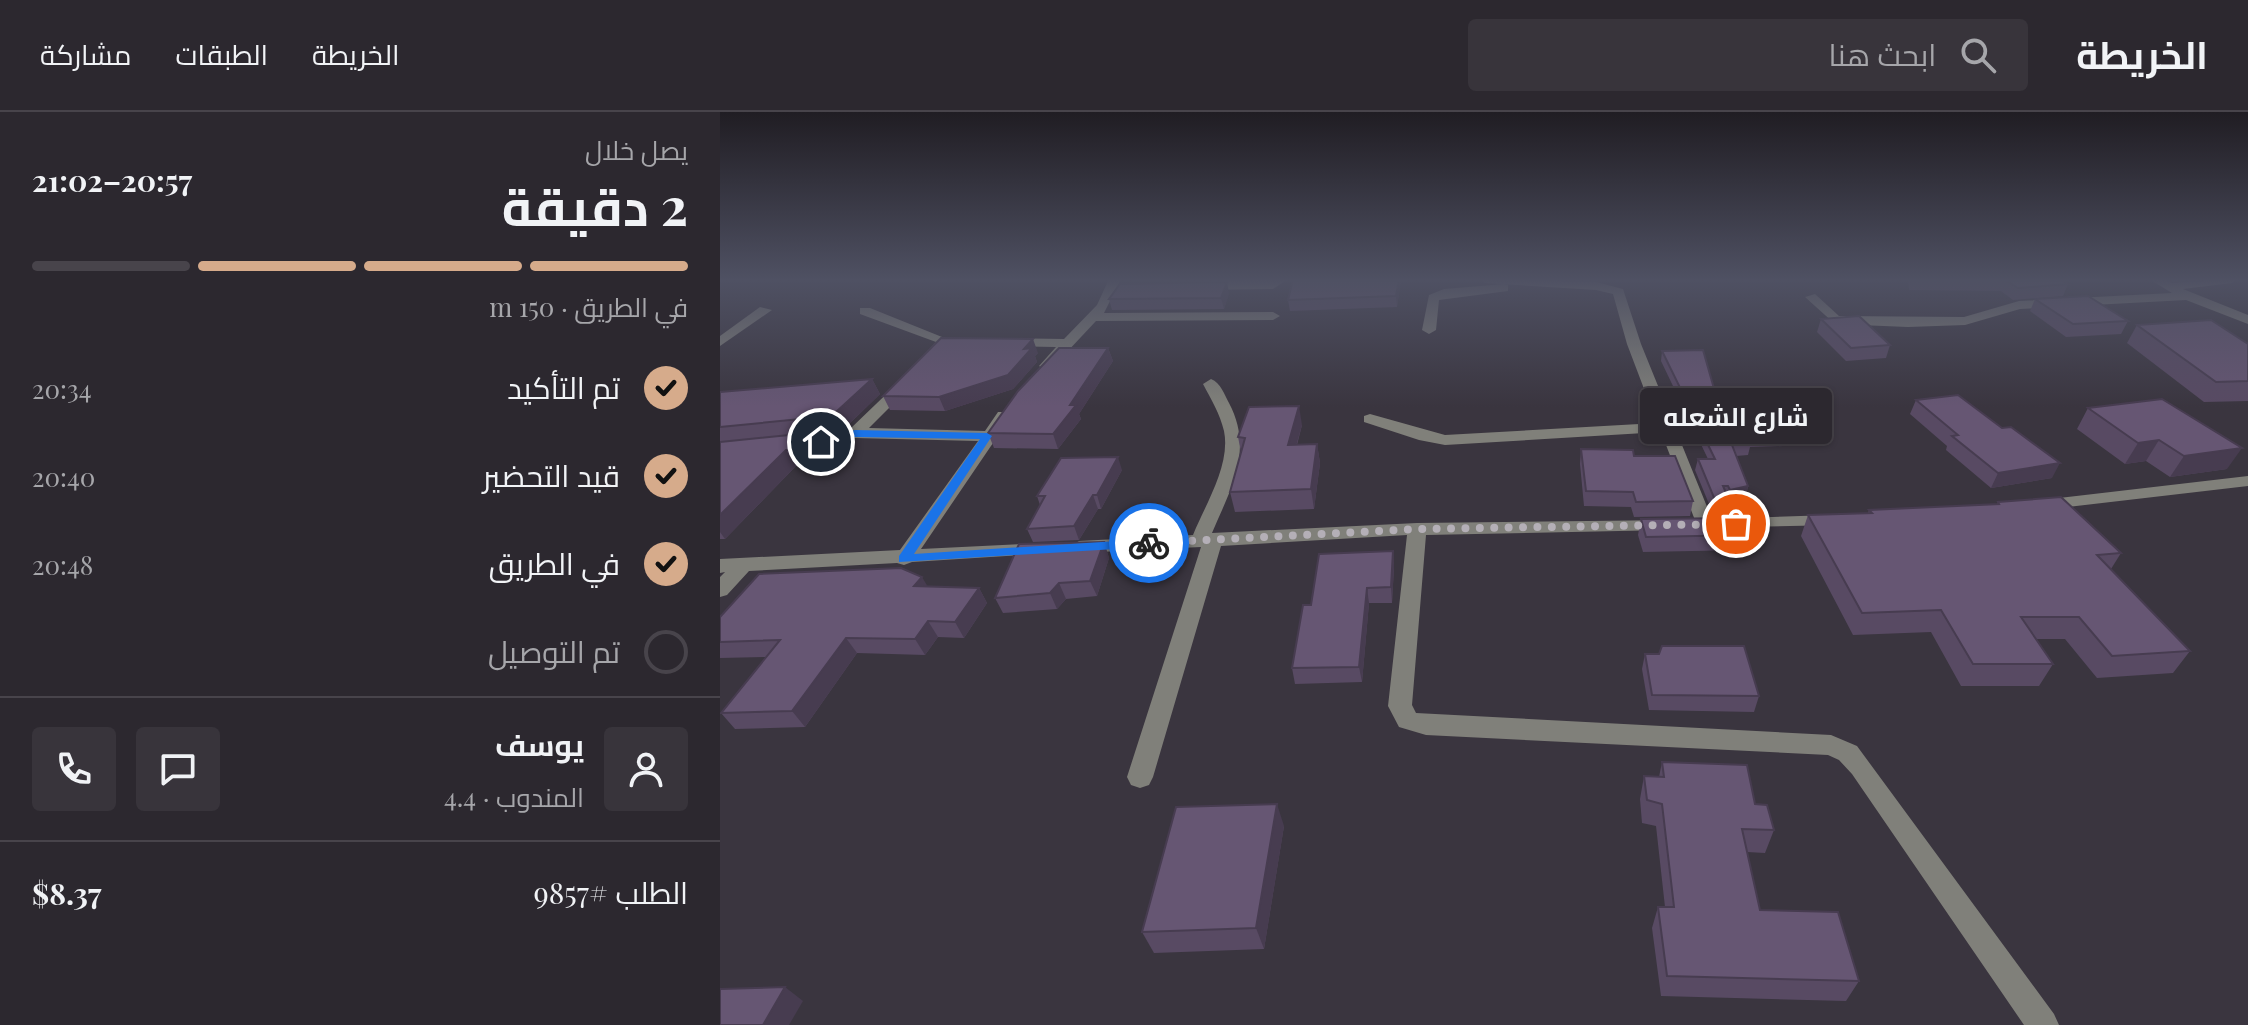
<!DOCTYPE html>
<html lang="ar">
<meta charset="utf-8">
<style>
:root{--surface:#2c282f;--page:#38343b;--text:#f1f3f6;--muted:#a6a6aa;--line:#48444b;--accent:#d6ab8b}
body{margin:0;font-family:"Playfair Display",Cairo,serif;background:var(--page);color:var(--text);direction:rtl;height:100vh;display:flex;flex-direction:column;font-size:30px;white-space:nowrap}
*{box-sizing:border-box;margin:0}
p{font-size:26px;color:var(--muted)}
.icon{flex:none;width:44px;height:44px;fill:none;stroke:currentColor;stroke-width:2;stroke-linecap:round;stroke-linejoin:round}
.map{position:relative;flex:1;overflow:hidden;direction:ltr}
.details{display:flex;flex-direction:column;background:var(--surface);width:720px}
.details>*{flex:none}
.pin{position:absolute;display:grid;place-items:center;width:68px;height:68px;color:#fff;margin:-34px;border:4px solid #fff;border-radius:50%;box-shadow:0 2px 8px #0007}
.courier{position:absolute;display:grid;place-items:center;width:80px;height:80px;margin:-40px;border:6px solid #1a73e8;border-radius:50%;background:#fff;color:#222;box-shadow:0 2px 10px #0007}
.bubble{position:absolute;height:56px;border-radius:8px;background:var(--surface);box-shadow:0 2px 6px #0004,0 0 0 2px var(--line);font-size:26px;font-weight:700;line-height:56px;text-align:center;direction:rtl}
.headline em{font-style:normal;font-weight:700}
.headline div{display:flex;flex-direction:column-reverse}
.headline{display:flex;align-items:center;justify-content:space-between;height:136px;padding:0 32px}
h1{font-size:52px;font-weight:700;line-height:60px}
.bar{display:grid;grid-template-columns:repeat(4,1fr);gap:12px 8px;align-content:center;height:96px;padding:0 32px}
.bar i{height:10px;border-radius:6px;background:var(--line)}
.bar .active{background:var(--accent)}
.bar p{grid-column:span 4}
.line{display:flex;align-items:center;gap:20px;padding:0 32px;border-top:2px solid var(--line)}
.line div{flex:1}
.round{display:grid;place-items:center;flex:none;width:84px;height:84px;border-radius:8px;background:var(--page)}
ol{padding:0 32px;list-style:none}
li{display:flex;align-items:center;gap:24px;height:88px}
li p{margin-inline-start:auto}
li .icon{padding:8px;border-radius:50%;background:var(--accent);color:#111;stroke-width:4}
li:last-child{color:var(--muted)}
li i{width:44px;height:44px;border:4px solid var(--line);border-radius:50%}
header{display:flex;align-items:center;gap:48px;box-sizing:border-box;height:112px;padding:0 40px;background:var(--surface);border-bottom:2px solid var(--line)}
header strong{font-size:38px}
nav{display:flex;gap:44px;margin-inline-start:auto;font-size:28px}
.search{width:560px;height:72px;background:var(--page);display:flex;align-items:center;gap:20px;box-sizing:border-box;padding:0 28px;border-radius:8px;color:var(--muted);font-size:30px}
main{display:flex;flex:1;min-height:0}
.map>svg:first-child{display:block}
</style>
<header>
<strong>الخريطة</strong>
<div class="search"><svg class="icon" aria-label="search" viewBox="0 0 24 24"><circle cx="10" cy="10" r="6"/><path d="M15 15l6 6"/></svg>ابحث هنا</div>
<nav><a>الخريطة</a><a>الطبقات</a><a>مشاركة</a></nav>
</header>
<main>
<div class="map">
<svg width="1528" height="913" viewBox="0 0 1528 913">
<rect width="100%" height="100%" fill="#3a353f"/>
<g fill="none" stroke-linecap="round" stroke-linejoin="round">
<g fill="#80807a" fill-rule="evenodd">
<polygon points="389,167 401,167 384,201 553,200 560,204 553,208 376,209 331,257 326,258 319,254 336,235 289,234 282,230 289,226 344,227 377,193"/>
<polygon points="554,167 568,167 553,177 480,178 474,174 480,170"/>
<polygon points="759,167 876,170 903,177 921,232 992,407 1111,403 1120,409 1118,413 978,416 941,320 725,333 699,328 644,310 644,304 650,302 725,323 937,311 907,232 893,182 876,178 765,171"/>
<polygon points="1429,167 1444,167 1452,171 1518,167 1512,171 1463,177 1528,203 1528,212 1466,188 1300,197 1245,213 1188,215 1115,212 1085,185 1095,182 1119,204 1244,205 1299,189 1452,181"/>
<polygon points="784,172 788,173 788,179 719,188 716,218 709,222 702,218 709,183 724,177"/>
<polygon points="40,195 52,198 0,234 0,224"/>
<polygon points="140,196 150,196 232,229 215,247 205,247 203,244 216,230 140,202"/>
<polygon points="186,267 193,271 191,274 149,316 265,319 278,300 290,300 292,303 201,437 324,431 331,433 334,437 331,441 192,450 184,453 177,451 29,459 7,483 0,485 0,465 5,460 0,461 0,447 180,438 258,329 135,326 76,338 68,333 70,329 130,317 181,268"/>
<path d="M 491,267 C 501,271 504,282 509,291 C 534,339 511,376 492,421 L 697,411 L 954,408 L 956,412 L 947,418 L 706,423 L 692,593 L 696,601 L 1111,623 L 1137,634 L 1334,902 L 1339,913 L 1304,913 L 1132,662 L 1119,648 L 1108,643 L 706,623 L 679,615 L 668,594 L 687,423 L 501,434 L 433,665 L 429,673 L 420,676 L 411,673 L 407,665 L 481,435 L 359,441 L 349,435 L 359,429 L 473,423 C 485,393 511,353 504,319 C 500,302 491,287 483,272 Z"/>
<polygon points="1528,364 1528,374 1322,398 1313,393 1322,388"/>
</g>
</g>
<g fill="#584a63">
<polygon points="414,167 464,167 414,169"/>
<polygon points="681,167 677,195 570,199 568,188"/>
<polygon points="1188,167 1401,167 1400,168 1343,169 1348,172 1343,184 1293,188 1281,179 1189,178"/>
<polygon points="509,181 504,197 392,198 389,187"/>
<polygon points="1315,187 1408,209 1401,222 1346,225 1310,199"/>
<polygon points="1101,207 1170,233 1166,246 1126,249 1097,220"/>
<polygon points="1417,213 1528,232 1528,289 1484,290 1407,231"/>
<polygon points="388,236 393,249 359,302 361,307 338,337 274,336 268,321"/>
<polygon points="942,239 995,280 1015,287 1066,324 1063,334 1030,335 1028,343 1016,344 1028,374 1026,385 1010,389 1011,392 1009,404 994,404 975,358 978,347 988,347 941,249"/>
<polygon points="318,241 315,244 317,250 293,277 225,299 170,298 163,284"/>
<polygon points="152,267 160,282 125,316 100,322 108,336 94,353 76,354 5,427 0,427 0,280"/>
<polygon points="1196,288 1332,366 1271,376 1226,338 1227,334 1190,302"/>
<polygon points="1368,296 1507,357 1450,365 1426,349 1405,352 1357,317"/>
<polygon points="582,313 577,333 597,332 600,351 594,397 515,400 510,380 521,340 518,325"/>
<polygon points="861,337 914,344 973,389 970,404 914,405 911,395 864,394 860,352"/>
<polygon points="402,358 381,397 378,397 359,428 313,430 307,417 320,393 317,384"/>
<polygon points="1278,390 1401,441 1391,457 1470,539 1453,561 1377,566 1345,527 1316,527 1333,552 1319,574 1241,574 1211,520 1133,523 1081,424 1088,403 1148,401 1149,398 1277,392"/>
<polygon points="921,407 1027,423 1023,438 923,440 918,423"/>
<polygon points="384,430 389,446 377,484 346,487 337,497 283,501 275,486"/>
<polygon points="673,439 674,455 672,491 649,491 642,570 575,572 572,556"/>
<polygon points="207,475 259,476 267,491 244,526 218,525 205,543 137,541 85,615 15,617 1,601 46,545 0,546 0,505"/>
<polygon points="925,542 1039,584 1034,600 929,598 922,557"/>
<polygon points="942,650 1035,692 1054,718 1045,741 1027,740 1040,798 1139,869 1126,889 941,884 932,816 938,795 945,795 936,714 922,711 920,687 924,664 939,665"/>
<polygon points="564,714 544,837 434,841 422,820"/>
</g>
<g fill="#473c50">
<polygon points="679,167 681,167 677,195 676,184"/>
<polygon points="507,170 509,181 504,197 501,186"/>
<polygon points="313,227 318,241 315,244 317,250 293,277 225,299 219,285 304,237"/>
<polygon points="388,236 393,249 359,302 361,307 338,337 333,322 350,293"/>
<polygon points="152,267 160,282 125,316 100,322 91,306"/>
<polygon points="579,294 582,313 571,352 568,333"/>
<polygon points="99,320 108,336 94,353 84,337"/>
<polygon points="1439,328 1426,349 1405,352 1418,331"/>
<polygon points="597,332 600,351 594,397 591,377"/>
<polygon points="1522,336 1507,357 1450,365 1464,344"/>
<polygon points="66,338 76,354 5,427 0,420 0,403"/>
<polygon points="398,345 402,358 381,397 377,383"/>
<polygon points="1340,351 1332,366 1271,376 1278,361"/>
<polygon points="1028,374 1026,385 1007,389 1010,378"/>
<polygon points="373,383 378,397 359,428 354,414"/>
<polygon points="384,430 389,446 377,484 370,469"/>
<polygon points="673,439 674,455 672,491 671,475"/>
<polygon points="202,465 211,480 194,474"/>
<polygon points="339,471 346,487 337,497 330,481"/>
<polygon points="259,476 267,491 244,526 235,510"/>
<polygon points="647,476 649,491 642,570 639,555"/>
<polygon points="208,509 218,525 205,543 195,527"/>
<polygon points="126,526 137,541 85,615 72,599"/>
<polygon points="557,692 564,714 544,837 536,816"/>
<polygon points="65,875 83,889 69,913 43,913"/>
</g>
<g fill="#665673" stroke="#473c50" stroke-width="2">
<polygon points="573,167 679,167 676,184 568,188"/>
<polygon points="1240,167 1339,167 1348,172 1298,176 1285,168"/>
<polygon points="507,170 501,186 389,187 400,172"/>
<polygon points="1368,184 1408,209 1353,212 1315,187"/>
<polygon points="1139,204 1170,233 1131,236 1101,207"/>
<polygon points="1491,208 1528,232 1528,269 1496,270 1417,213"/>
<polygon points="221,226 313,227 304,237 312,236 288,263 219,285 163,284"/>
<polygon points="339,236 388,236 350,293 356,293 333,322 268,321 298,279"/>
<polygon points="983,238 995,280 1013,280 1015,287 1038,286 1066,324 1026,324 1030,332 1012,333 1028,374 1010,378 1008,374 1003,374 1011,392 997,393 978,347 995,347 942,239"/>
<polygon points="152,267 116,300 91,306 0,315 0,280"/>
<polygon points="1238,283 1282,316 1291,315 1340,351 1278,361 1232,324 1238,323 1196,288"/>
<polygon points="1442,287 1522,336 1464,344 1439,328 1418,331 1368,296"/>
<polygon points="579,294 568,333 597,332 591,377 510,380 525,326 518,325 529,295"/>
<polygon points="99,320 84,337 66,338 0,403 0,330"/>
<polygon points="861,337 913,338 914,344 955,344 973,389 916,390 913,380 866,379"/>
<polygon points="398,345 377,383 373,383 354,414 307,417 325,384 317,384 341,346"/>
<polygon points="1341,385 1401,441 1377,443 1470,539 1392,544 1359,505 1301,505 1333,552 1253,552 1221,498 1142,501 1088,403 1152,401 1149,398 1279,392 1278,390"/>
<polygon points="1020,406 1027,423 926,425 921,407"/>
<polygon points="384,430 370,469 339,471 330,481 275,486 299,432"/>
<polygon points="673,439 671,475 647,476 639,555 572,556 583,493 591,493 599,442"/>
<polygon points="181,456 202,465 194,474 259,476 235,510 208,509 195,527 126,526 72,599 1,601 60,528 0,530 0,505 39,462"/>
<polygon points="942,534 1024,534 1039,584 932,583 925,542 939,542"/>
<polygon points="942,650 1027,653 1035,692 1047,693 1054,718 1022,717 1040,798 1118,800 1139,869 947,864 938,795 954,795 942,692 927,688 924,664 944,665"/>
<polygon points="557,692 536,816 422,820 456,695"/>
<polygon points="65,875 43,913 0,913 0,877"/>
</g>
<linearGradient id="sky" x2="0" y2="1"><stop stop-color="#201d23"/><stop offset="0.57" stop-color="#4f5163"/><stop offset="1" stop-color="#4f5163" stop-opacity="0"/></linearGradient>
<rect width="1528" height="295" fill="url(#sky)"/>
<polygon fill="#1a73e8" points="135,318 267,321 272,324 194,442 429,427 435,431 429,435 179,450 179,444 260,327 135,325 101,333 95,330"/>
<g fill="none" stroke-linecap="round" stroke-linejoin="round">
<polyline stroke="#b4afb7" stroke-width="8" stroke-dasharray="0 14.4" points="429,431 697,417 1016,412"/>
</g>
</svg>
<div class="pin" style="left:1016px;top:412px;background:#ea580c"><svg class="icon" aria-label="bag" viewBox="0 0 24 24"><path d="M5 8h14l-1 12H6zM9 8a3 3 0 0 1 6 0"/></svg></div>
<div class="pin" style="left:101px;top:330px;background:#1f2937"><svg class="icon" aria-label="home" viewBox="0 0 24 24"><path d="M3 11l9-7 9 7M6 9v11h12V9"/></svg></div>
<div class="courier" style="left:429px;top:431px"><svg class="icon" aria-label="bike" viewBox="0 0 24 24"><circle cx="6" cy="16" r="4"/><circle cx="18" cy="16" r="4"/><path d="M6 16l4-8h5l3 8M10 8l3 8H6M13 5h3"/></svg></div>
<div class="bubble" style="left:920px;top:276px;width:192px">شارع الشعله</div>
</div>
<section class="details">
<div class="headline"><div><h1>2 دقيقة</h1><p>يصل خلال</p></div><em>20:57–21:02</em></div>
<div class="bar"><i class="active"></i><i class="active"></i><i class="active"></i><i></i><p>في الطريق · 150 m</p></div>
<ol>
<li><svg class="icon" aria-label="check" viewBox="0 0 24 24"><path d="M5 12l5 5 9-10"/></svg>تم التأكيد<p>20:34</p></li>
<li><svg class="icon" aria-label="check" viewBox="0 0 24 24"><path d="M5 12l5 5 9-10"/></svg>قيد التحضير<p>20:40</p></li>
<li><svg class="icon" aria-label="check" viewBox="0 0 24 24"><path d="M5 12l5 5 9-10"/></svg>في الطريق<p>20:48</p></li>
<li><i></i>تم التوصيل</li>
</ol>
<div class="line" style="height:144px"><a class="round"><svg class="icon" aria-label="person" viewBox="0 0 24 24"><circle cx="12" cy="8" r="4"/><path d="M4 21q1-7 8-7t8 7"/></svg></a><div><b>يوسف</b><p>المندوب · 4.4</p></div><a class="round"><svg class="icon" aria-label="chat" viewBox="0 0 24 24"><path d="M4 5h16v11H9l-5 4z"/></svg></a><a class="round"><svg class="icon" aria-label="phone" viewBox="0 0 24 24"><path d="M5 4h4l2 5-3 2q2 4 5 5l2-3 5 2v4C11 20 4 13 5 4z"/></svg></a></div>
<div class="line" style="height:104px"><div>الطلب #9857</div><b>$8.37</b></div>
</section>
</main>
